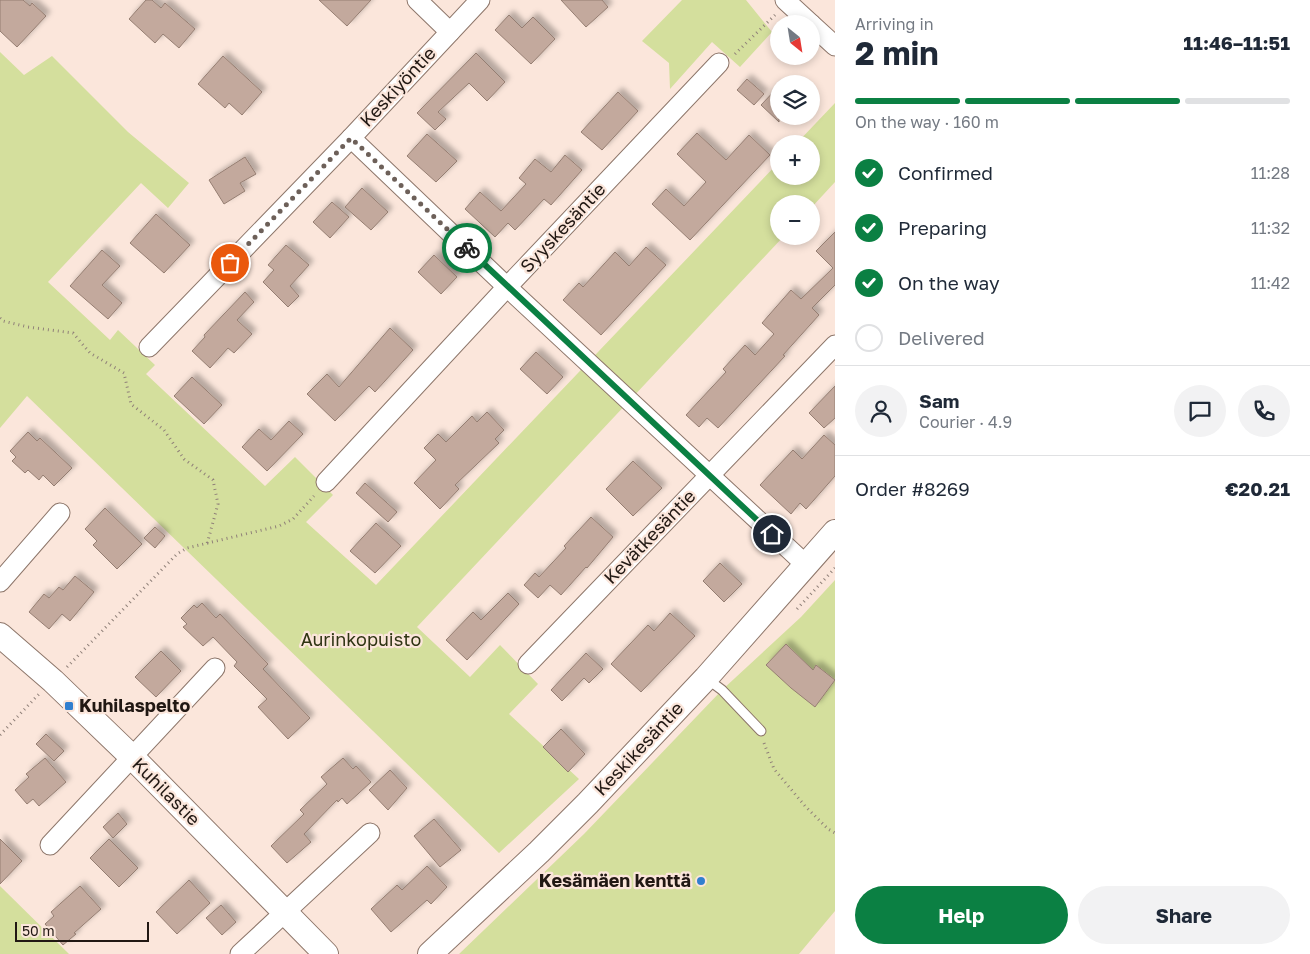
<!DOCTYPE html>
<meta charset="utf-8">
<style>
:root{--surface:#fff;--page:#f2f2f3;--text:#1f2937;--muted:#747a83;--line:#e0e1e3;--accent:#0b8043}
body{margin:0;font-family:"Golos Text",sans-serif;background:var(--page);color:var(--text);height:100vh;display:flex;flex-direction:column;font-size:19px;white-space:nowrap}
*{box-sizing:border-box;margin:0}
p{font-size:16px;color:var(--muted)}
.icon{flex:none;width:28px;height:28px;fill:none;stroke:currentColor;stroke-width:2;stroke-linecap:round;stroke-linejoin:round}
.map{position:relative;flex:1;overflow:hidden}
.panel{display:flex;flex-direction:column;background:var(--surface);width:475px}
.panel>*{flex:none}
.needle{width:32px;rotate:150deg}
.tools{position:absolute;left:770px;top:15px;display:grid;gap:10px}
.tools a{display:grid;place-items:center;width:50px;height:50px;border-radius:50%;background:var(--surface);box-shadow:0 2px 8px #0003;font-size:25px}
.scale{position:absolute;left:15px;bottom:12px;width:134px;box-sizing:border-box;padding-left:5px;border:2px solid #211813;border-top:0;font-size:14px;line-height:18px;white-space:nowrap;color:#211813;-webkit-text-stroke:4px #fbe6db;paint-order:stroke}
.pin{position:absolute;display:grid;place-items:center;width:42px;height:42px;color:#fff;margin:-21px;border:2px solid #fff;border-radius:50%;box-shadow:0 1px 5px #0007}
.courier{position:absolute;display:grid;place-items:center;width:50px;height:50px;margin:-25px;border:4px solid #0b8043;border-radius:50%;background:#fff;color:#222;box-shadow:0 1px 6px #0007}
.overview em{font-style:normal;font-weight:700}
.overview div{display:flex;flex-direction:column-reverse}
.overview{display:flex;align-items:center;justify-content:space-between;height:85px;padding:0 20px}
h1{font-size:32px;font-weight:700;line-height:38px}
.bar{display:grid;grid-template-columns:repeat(4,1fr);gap:8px 5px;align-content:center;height:60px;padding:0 20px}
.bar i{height:6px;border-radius:4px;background:var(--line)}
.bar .current{background:var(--accent)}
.bar p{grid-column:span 4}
.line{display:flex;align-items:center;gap:12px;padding:0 20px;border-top:1px solid var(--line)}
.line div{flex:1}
.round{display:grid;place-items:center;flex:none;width:52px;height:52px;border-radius:26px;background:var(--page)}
ol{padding:0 20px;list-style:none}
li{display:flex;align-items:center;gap:15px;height:55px}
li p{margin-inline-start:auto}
li .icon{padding:5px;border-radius:50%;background:var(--accent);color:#fff;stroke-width:4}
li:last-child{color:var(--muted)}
li i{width:28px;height:28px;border:2px solid var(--line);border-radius:50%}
.cta{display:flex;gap:10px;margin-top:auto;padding:10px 20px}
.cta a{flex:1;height:58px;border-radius:30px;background:var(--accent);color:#fff;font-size:20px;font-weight:700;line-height:58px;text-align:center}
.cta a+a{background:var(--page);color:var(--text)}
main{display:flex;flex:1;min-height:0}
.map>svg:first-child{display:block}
</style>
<main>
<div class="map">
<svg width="835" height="954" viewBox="0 0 835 954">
<defs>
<filter id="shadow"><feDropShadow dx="4.5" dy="-4.5" stdDeviation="2.5" flood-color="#0004"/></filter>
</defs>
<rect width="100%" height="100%" fill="#fbe6db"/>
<g fill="#d4df9d">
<polygon points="682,0 746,0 772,32 740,67 712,42 670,89 669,63 642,41"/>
<polygon points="0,52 24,75 52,56 128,132 189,183 168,208 141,183 48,282 110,340 118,330 155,365 146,374 265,486 295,457 333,495 306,522 376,585 779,162 779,176 811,176 811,144 796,144 835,103 835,182 811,208 811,204 779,204 779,236 784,236 417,627 470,677 500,645 538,684 509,714 579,779 499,853 27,396 0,428"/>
<polygon points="835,580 835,911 799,954 459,954 584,834 722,690 801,617"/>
<polygon points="0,886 69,954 0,954"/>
</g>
<g fill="#c3a99d" stroke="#957e72" filter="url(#shadow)">
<polygon points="0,0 23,0 30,6 32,3 46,16 17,47 0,31"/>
<polygon points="146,0 152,0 161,8 165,3 195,29 179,48 163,34 155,43 129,19"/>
<polygon points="319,0 371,0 347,26"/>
<polygon points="561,0 602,0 608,7 586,27"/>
<polygon points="509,15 522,28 533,17 555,39 531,64 495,30"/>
<polygon points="476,53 505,82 487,101 469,83 438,112 446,119 435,130 417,113"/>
<polygon points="223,56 262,92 242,115 229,103 225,108 198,84"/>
<polygon points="747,79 764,94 754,105 737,90"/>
<polygon points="779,86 779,122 761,105"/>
<polygon points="618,92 638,111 602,150 581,132"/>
<polygon points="697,133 726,160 749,135 770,155 690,240 652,204 666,189 684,206 706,182 677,154"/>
<polygon points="427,134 457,161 436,182 407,156"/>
<polygon points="565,155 582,170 551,205 544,199 515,230 508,223 495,237 465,209 480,192 501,211 526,184 519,178 535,159 551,172"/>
<polygon points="245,157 256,174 240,183 245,191 224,204 209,180"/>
<polygon points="362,188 388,212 371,230 345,207"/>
<polygon points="332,202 349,217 330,238 313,222"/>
<polygon points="156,214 190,245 164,273 130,243"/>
<polygon points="835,232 835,285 812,308 819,315 783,355 785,356 718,428 707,418 699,427 686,415 726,372 723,369 745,345 755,355 774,334 762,323 791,290 801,299 833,268 816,251"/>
<polygon points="286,245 309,265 290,286 299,296 288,307 263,282 274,270 268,265"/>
<polygon points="646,247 666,265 601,335 563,300 579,283 583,287 615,252 629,266"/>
<polygon points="102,250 120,266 102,285 122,303 108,319 70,286"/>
<polygon points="434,255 457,277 441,294 418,272"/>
<polygon points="245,292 254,302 237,320 252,334 234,353 228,348 210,368 192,351 205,337 204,335"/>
<polygon points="390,328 413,350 375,392 369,386 335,421 307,394 327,374 339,387"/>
<polygon points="536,352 563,377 547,394 520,369"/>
<polygon points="192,377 222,405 204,424 174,396"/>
<polygon points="835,386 835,418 824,428 809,413"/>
<polygon points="487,412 504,430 495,439 499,443 455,485 459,489 440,509 414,483 436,460 424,448 438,434 446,442 472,416 477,422"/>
<polygon points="289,421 303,434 267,471 242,447 259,429 271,440"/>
<polygon points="28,432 37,441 40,438 72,468 54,486 43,475 39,480 28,470 25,473 12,461 16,457 10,451"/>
<polygon points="824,435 835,445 835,476 806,509 800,503 791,514 760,485 793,450 802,459"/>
<polygon points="633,461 662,488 633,516 606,489"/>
<polygon points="365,483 397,512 388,522 356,493"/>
<polygon points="105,508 142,544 117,569 93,545 97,541 85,529"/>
<polygon points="591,517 613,537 587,568 586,567 561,595 550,585 538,598 524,585 535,573 539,577 566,548 564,546"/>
<polygon points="376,523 401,546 375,573 350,551"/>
<polygon points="155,527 165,536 155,548 144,538"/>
<polygon points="720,563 742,584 724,602 703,581"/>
<polygon points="75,576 94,592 70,621 62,614 49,629 29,612 44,594 49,598 59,587 63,590"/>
<polygon points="508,593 519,604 467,660 446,640 473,612 481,620"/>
<polygon points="202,603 216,618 220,614 268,664 263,669 310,718 288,739 258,707 267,699 234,666 237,662 213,637 203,646 183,627 187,624 181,618 194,605 197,608"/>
<polygon points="670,613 695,636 641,692 611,664 648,625 654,631"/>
<polygon points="786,644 813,670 816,665 835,680 815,707 791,688 766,665"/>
<polygon points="161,651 181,671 156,697 135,677"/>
<polygon points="586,653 603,669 589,683 584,678 562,701 551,690"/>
<polygon points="561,729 585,754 568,772 543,747"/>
<polygon points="46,734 64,751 54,761 36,744"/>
<polygon points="45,758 66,782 39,806 33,799 27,804 15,790 29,777 26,774"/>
<polygon points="343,758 353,769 356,766 371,782 347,804 342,798 338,802 337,800 304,834 311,842 287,863 271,846 304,814 300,810 327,784 321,777"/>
<polygon points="390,770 407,788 388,810 369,790"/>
<polygon points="118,813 127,824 113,838 103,827"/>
<polygon points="434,819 461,850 440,867 414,836"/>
<polygon points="0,839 22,861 0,884"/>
<polygon points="109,839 138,868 119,887 90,858"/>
<polygon points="427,866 447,887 431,904 427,900 391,932 371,909 397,885 402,890"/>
<polygon points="189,880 210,903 177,934 156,912"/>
<polygon points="80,886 101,909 74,933 76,934 63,945 45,924 54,916 51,912"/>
<polygon points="221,905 236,922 222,935 206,918"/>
</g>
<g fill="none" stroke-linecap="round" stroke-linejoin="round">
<defs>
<polyline id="service" points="706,678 722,690 761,731"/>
<g id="minor">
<polyline points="417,0 450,32"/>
<polyline points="785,0 811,24"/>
<polyline points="811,24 835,46"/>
<polyline points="351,138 507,287 805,564"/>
<polyline points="149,347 351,138 480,0"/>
<polyline points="326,482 507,287 719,63"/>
<polyline points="0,582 60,513"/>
<polyline points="528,664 835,345"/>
<polyline points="50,845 215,668"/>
<polyline points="240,954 370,833"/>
</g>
<g id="tertiary">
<polyline points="0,635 53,681 132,757 326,954"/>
<polyline points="430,954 539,852 588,803 706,678 835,532"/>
</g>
</defs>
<use href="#service" stroke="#8d766a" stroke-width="11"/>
<use href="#minor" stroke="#8d766a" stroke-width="21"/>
<use href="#tertiary" stroke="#8d766a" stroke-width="26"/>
<g stroke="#908179" stroke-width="3" stroke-dasharray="1 4" stroke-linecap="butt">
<polyline points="735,54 775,15"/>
<polyline points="0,318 3,321 28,327 73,333 90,353 124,373 131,404 164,430 184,459 213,480 218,504 207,544"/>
<polyline points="797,609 835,568"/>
<polyline points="67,667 177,554 187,548 279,526 293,519 314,496"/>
<polyline points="0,735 39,694"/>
<polyline points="764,743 774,769 805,806 828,829 835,833"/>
</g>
<use href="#service" stroke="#fff" stroke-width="9"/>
<use href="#minor" stroke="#fff" stroke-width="19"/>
<use href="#tertiary" stroke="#fff" stroke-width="24"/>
</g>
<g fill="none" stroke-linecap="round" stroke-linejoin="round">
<polyline stroke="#6d6059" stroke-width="5" stroke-dasharray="0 9" points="230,263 351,138 467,248"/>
<polyline stroke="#0b8043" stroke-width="6" points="467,248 772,534"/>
</g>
<g fill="#317fcf" stroke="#fbe6db" stroke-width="2">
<rect x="64" y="701" width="10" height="10" rx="2.5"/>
<circle cx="701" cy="881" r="5"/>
</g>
<g text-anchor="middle" stroke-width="4.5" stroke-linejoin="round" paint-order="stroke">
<g font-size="18" fill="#211813" stroke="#fbe6db">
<text transform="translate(398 87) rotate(-47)" y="6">Keskiyöntie</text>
<text transform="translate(563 228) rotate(-47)" y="6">Syyskesäntie</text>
<text transform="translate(650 537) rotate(-46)" y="6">Kevätkesäntie</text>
<text transform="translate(639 749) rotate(-47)" y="6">Keskikesäntie</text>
<text transform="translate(166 792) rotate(45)" y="6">Kuhilastie</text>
</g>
<g font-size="18" fill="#2f3413" stroke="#fbe6db">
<text x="361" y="646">Aurinkopuisto</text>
</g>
<g font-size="18" font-weight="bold" fill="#211813" stroke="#fbe6db" text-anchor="start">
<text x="79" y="712">Kuhilaspelto</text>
<text x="691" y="887" text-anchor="end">Kesämäen kenttä</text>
</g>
</g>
</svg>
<div class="tools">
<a><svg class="needle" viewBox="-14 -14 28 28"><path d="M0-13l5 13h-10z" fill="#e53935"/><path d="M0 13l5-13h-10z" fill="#747a83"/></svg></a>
<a><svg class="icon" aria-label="layers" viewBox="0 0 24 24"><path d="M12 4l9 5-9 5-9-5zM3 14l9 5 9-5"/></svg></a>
<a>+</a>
<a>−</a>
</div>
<div class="scale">50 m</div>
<div class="pin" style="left:230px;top:263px;background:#ea580c"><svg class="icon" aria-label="bag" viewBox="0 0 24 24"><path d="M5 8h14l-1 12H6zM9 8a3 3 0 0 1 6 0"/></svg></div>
<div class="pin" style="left:772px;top:534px;background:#1f2937"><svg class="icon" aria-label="home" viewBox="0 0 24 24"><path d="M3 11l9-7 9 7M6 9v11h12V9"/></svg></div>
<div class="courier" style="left:467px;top:248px"><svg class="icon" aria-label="bike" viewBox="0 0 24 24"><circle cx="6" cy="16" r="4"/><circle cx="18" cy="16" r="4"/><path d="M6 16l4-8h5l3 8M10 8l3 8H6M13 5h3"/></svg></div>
</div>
<section class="panel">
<div class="overview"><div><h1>2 min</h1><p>Arriving in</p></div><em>11:46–11:51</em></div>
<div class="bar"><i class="current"></i><i class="current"></i><i class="current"></i><i></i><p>On the way · 160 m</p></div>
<ol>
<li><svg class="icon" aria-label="check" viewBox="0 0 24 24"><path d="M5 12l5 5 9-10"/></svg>Confirmed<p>11:28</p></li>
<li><svg class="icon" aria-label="check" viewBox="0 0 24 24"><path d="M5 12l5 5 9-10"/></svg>Preparing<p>11:32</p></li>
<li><svg class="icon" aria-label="check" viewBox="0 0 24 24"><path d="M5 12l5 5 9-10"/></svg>On the way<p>11:42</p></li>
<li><i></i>Delivered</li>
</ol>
<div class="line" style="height:90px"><a class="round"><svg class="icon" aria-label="person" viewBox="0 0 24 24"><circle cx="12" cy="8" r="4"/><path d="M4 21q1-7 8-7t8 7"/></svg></a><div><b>Sam</b><p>Courier · 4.9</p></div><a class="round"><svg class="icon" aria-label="chat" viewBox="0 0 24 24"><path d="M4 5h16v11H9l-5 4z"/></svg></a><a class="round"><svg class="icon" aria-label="phone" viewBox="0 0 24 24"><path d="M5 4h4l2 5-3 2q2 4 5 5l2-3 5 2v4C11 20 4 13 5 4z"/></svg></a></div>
<div class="line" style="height:65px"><div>Order #8269</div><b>€20.21</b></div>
<div class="cta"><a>Help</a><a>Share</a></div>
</section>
</main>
